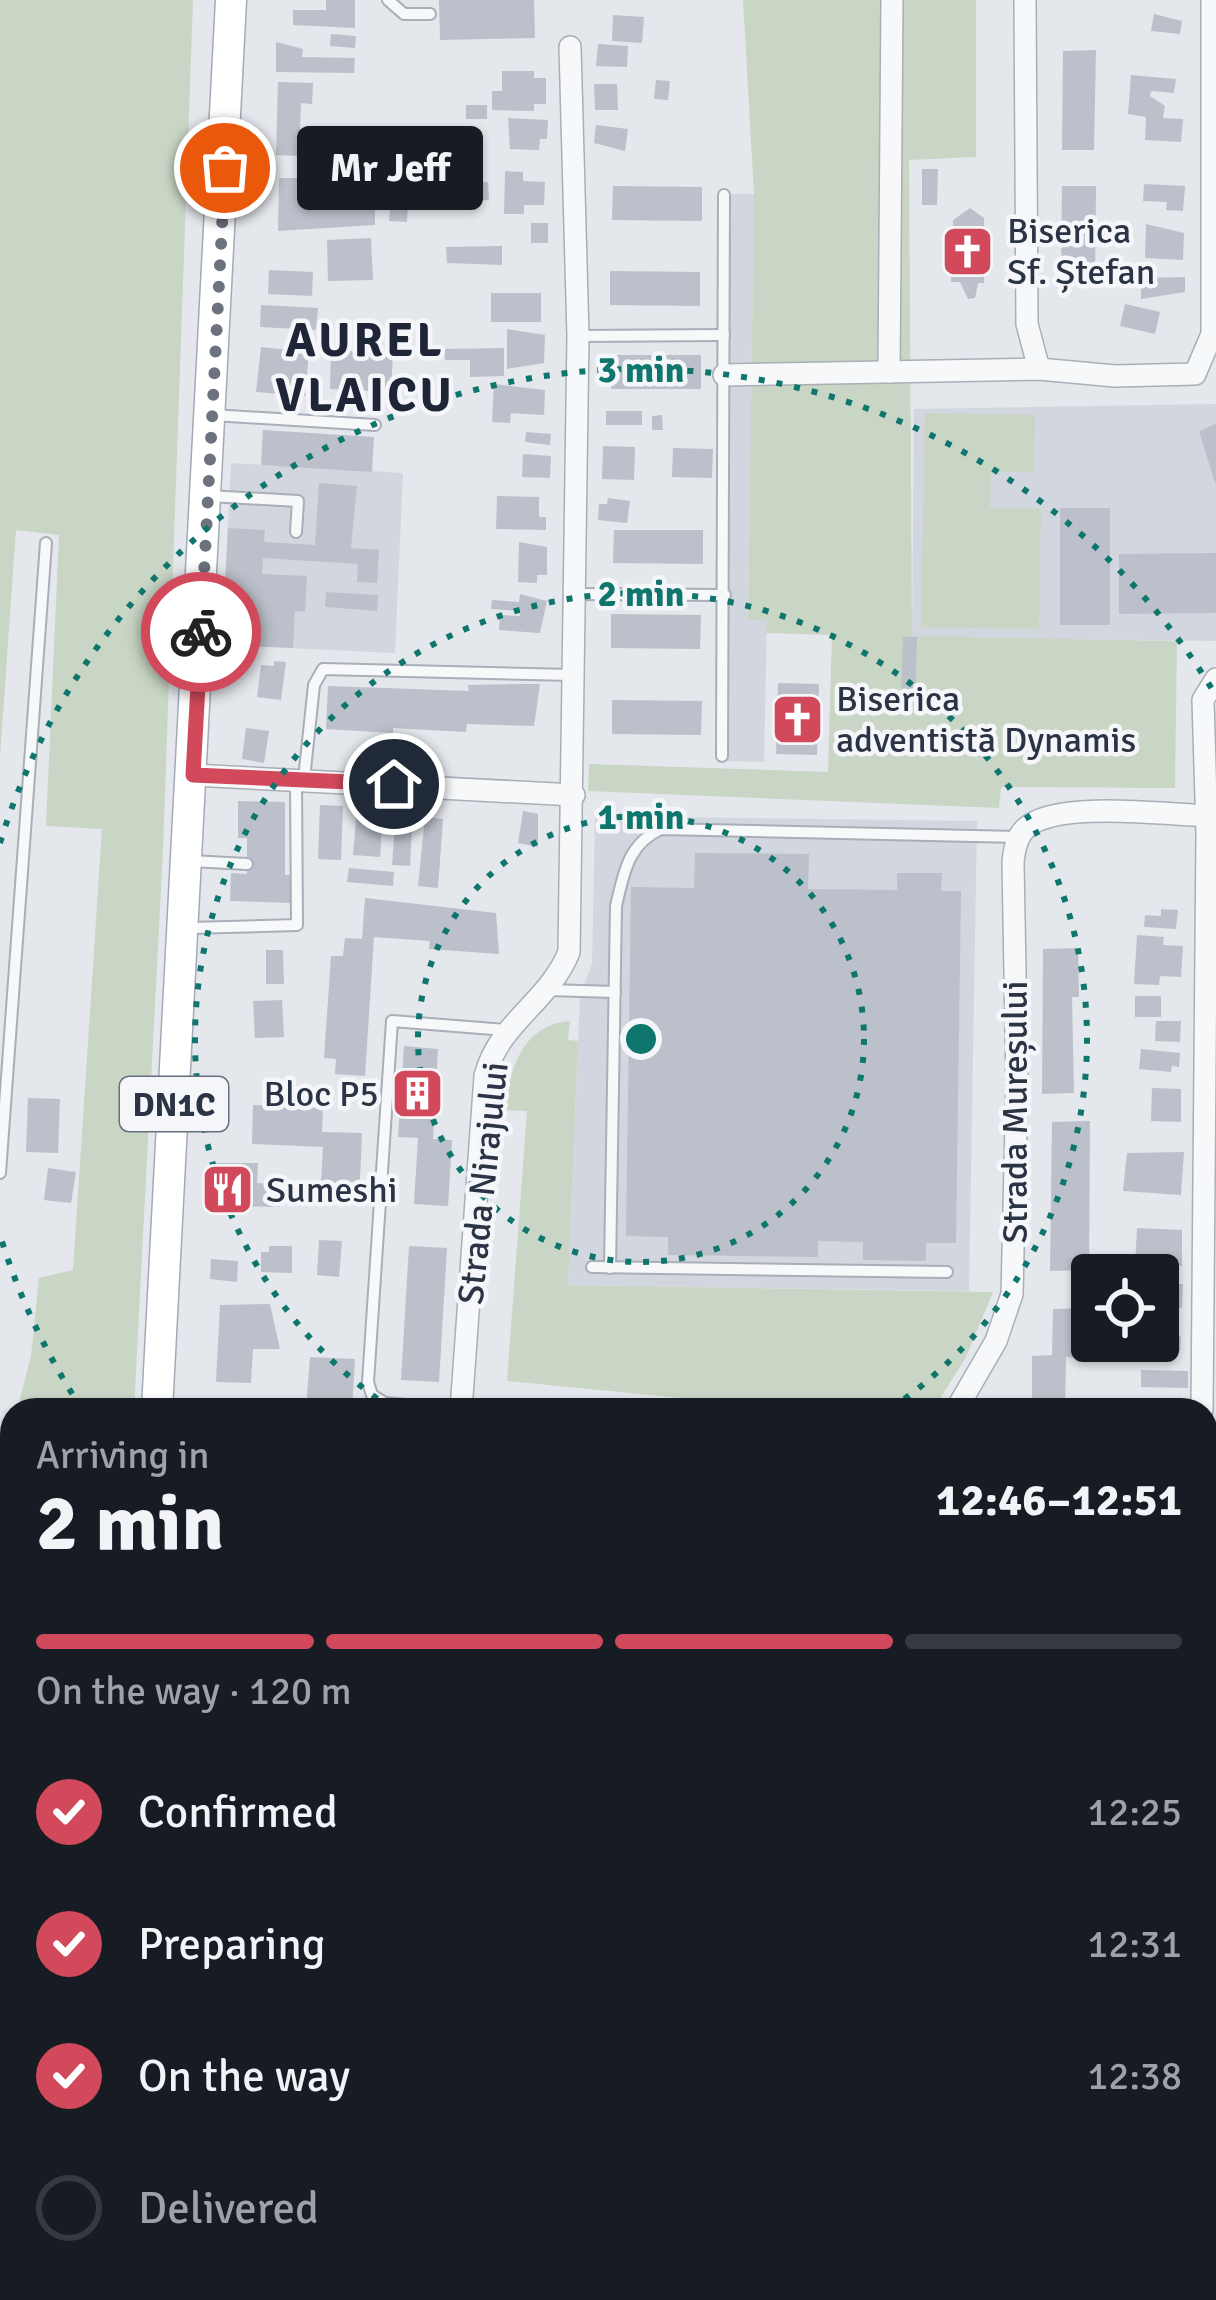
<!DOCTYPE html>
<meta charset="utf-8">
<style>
:root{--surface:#171b24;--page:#20242c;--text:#f1f3f6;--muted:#9ea1a6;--line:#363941;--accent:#d1495b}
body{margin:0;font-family:Signika,sans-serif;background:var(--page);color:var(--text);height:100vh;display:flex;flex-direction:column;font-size:45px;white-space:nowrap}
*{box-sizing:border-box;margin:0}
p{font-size:39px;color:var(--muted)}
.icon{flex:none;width:66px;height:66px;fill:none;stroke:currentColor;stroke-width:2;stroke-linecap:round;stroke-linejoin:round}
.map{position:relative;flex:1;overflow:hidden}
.drawer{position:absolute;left:0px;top:1398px;width:1218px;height:903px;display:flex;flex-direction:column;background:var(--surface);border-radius:36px 36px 0 0;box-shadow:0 3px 9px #0004}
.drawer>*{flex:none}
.tools{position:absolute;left:1071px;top:1254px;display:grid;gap:24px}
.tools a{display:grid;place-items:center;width:108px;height:108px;border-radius:12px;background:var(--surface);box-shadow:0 3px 9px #0004;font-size:60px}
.pin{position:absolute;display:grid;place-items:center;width:102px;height:102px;color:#fff;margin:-51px;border:6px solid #fff;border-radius:50%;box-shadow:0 3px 12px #0007}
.courier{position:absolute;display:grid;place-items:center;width:120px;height:120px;margin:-60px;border:9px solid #d1495b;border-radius:50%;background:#fff;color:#222;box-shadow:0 3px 15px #0007}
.bubble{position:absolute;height:84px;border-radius:12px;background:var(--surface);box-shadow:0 3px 9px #0004;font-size:39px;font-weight:800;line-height:84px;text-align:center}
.headline em{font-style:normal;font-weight:800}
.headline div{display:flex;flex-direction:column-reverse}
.headline{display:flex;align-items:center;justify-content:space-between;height:204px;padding:0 36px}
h1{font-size:78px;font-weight:800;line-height:90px}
.bar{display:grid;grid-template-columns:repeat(4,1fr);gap:18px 12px;align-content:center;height:144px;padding:0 36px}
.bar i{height:15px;border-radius:9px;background:var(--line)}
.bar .on{background:var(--accent)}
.bar p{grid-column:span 4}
ol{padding:0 36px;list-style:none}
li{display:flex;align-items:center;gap:36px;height:132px}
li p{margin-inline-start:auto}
li .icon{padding:12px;border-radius:50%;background:var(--accent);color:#fff;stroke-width:4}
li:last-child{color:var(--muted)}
li i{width:66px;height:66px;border:6px solid var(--line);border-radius:50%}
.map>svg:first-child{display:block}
</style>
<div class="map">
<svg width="1216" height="2300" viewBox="0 0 1216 2300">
<rect width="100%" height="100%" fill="#e4e7ec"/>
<g fill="#d2d6de">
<polygon points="730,194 754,194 748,619 767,620 764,762 725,761"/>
<polygon points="1216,404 1216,641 912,637 914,409"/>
<polygon points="231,463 403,473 395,653 222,645"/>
<polygon points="595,816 977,821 969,1291 568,1285 580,996 592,964"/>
</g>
<g fill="#c9d6c5">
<polygon points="0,0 193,0 163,850 134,1410 17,1410 31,1356 39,1278 73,1270 102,829 46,826 59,535 16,530 0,757"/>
<polygon points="743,0 976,0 976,157 909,160 912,636 1177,641 1175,788 1001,787 999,808 588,791 589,764 828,772 832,635 766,633 767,620 748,620 754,194"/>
<polygon points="925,413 1035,415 1034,472 991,472 990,508 1041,509 1039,629 921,627"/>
<path d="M 570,1021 L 568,1040 L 578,1041 L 568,1285 L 993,1292 L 966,1357 L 933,1410 L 878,1410 L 878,1399 L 712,1401 L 507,1381 L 527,1111 L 505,1110 C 509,1069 523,1024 570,1021 Z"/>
<polygon points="12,1430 12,1964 0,1964 0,1538"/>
<polygon points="154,2289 207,2289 208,2300 154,2300"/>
</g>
<g fill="#bbc0ca">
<polygon points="326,0 355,0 355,28 293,25 293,10 326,10"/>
<polygon points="439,0 534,0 535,38 440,40"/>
<polygon points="1154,14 1182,21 1180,34 1151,31"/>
<polygon points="613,15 644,17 642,43 612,41"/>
<polygon points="331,34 356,36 355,48 330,46"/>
<polygon points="276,42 303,49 302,57 355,58 354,73 276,72"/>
<polygon points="598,44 628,46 627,67 596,66"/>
<polygon points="1096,50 1094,150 1062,150 1063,51"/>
<polygon points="502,71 534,71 534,78 546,78 546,104 534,104 534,111 492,110 492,91 502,91"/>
<polygon points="1131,75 1176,79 1174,93 1151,91 1150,96 1165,106 1163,118 1183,119 1181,142 1145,140 1146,117 1128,114"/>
<polygon points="656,80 670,81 668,100 654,99"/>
<polygon points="278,82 313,83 312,104 301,103 299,156 276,155"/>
<polygon points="594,84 617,84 618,110 595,110"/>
<rect x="466" y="105" width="21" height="14"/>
<polygon points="508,118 548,120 547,139 540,139 539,150 510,149"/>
<polygon points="596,125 628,129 625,151 594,143"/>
<polygon points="437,133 472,133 473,159 438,160"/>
<polygon points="922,169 938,169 937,205 922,205"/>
<polygon points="505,171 523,172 523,181 545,182 544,205 524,205 524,214 504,214"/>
<polygon points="279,178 315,178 315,197 375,198 375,225 278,231"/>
<polygon points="488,182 489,200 463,201 462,183"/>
<polygon points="392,183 409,185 407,222 389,221"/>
<polygon points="1144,184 1185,186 1183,211 1166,210 1167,202 1143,201"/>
<polygon points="613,186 702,187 702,221 612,220"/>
<polygon points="1062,186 1096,186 1095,284 1061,283"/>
<polygon points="970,208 984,218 984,283 978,283 975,298 968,299 960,282 951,282 953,220"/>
<rect x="531" y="223" width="17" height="20"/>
<polygon points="1146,224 1184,233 1183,260 1145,258"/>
<polygon points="371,238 373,280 328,281 327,240"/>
<polygon points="502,246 502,265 447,263 446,247"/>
<polygon points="269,270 313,272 312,296 268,294"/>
<polygon points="610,271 700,272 700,306 610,305"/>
<polygon points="1185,277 1185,292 1141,299 1141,278"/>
<rect x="491" y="293" width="50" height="29"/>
<polygon points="1125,304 1160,312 1155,334 1120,326"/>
<polygon points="261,305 318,308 316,330 260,327"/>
<polygon points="507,329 545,335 544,363 507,369"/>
<polygon points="261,347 309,352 305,396 256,392"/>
<polygon points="504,348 504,376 470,377 470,360 445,360 444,349"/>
<polygon points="331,350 393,353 391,392 330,389"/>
<rect x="611" y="355" width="90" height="34"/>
<polygon points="494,384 545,390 544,415 511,413 510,423 492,422"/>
<rect x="606" y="411" width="36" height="14"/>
<polygon points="662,415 663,430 652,430 652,416"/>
<polygon points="1216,424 1216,483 1215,483 1199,431"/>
<polygon points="263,430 374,437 372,472 261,465"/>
<polygon points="526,432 551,434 550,445 525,442"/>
<polygon points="603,446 635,447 634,480 602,479"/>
<polygon points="673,448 713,449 712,478 672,477"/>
<polygon points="523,454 551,456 550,478 522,477"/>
<polygon points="319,483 357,486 351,548 379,550 377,583 357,582 358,564 263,558 262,574 307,576 305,612 295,611 293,648 222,645 228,528 265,530 264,542 315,545"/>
<polygon points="497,496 539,497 539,517 546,517 546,530 496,529"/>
<polygon points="608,498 630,501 627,523 598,520 599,504 607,504"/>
<rect x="1060" y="508" width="50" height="117"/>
<polygon points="614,530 703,530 703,564 613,563"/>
<polygon points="519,542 547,547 547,575 537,575 537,583 518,582"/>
<polygon points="1216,553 1216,613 1119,614 1119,554"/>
<polygon points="326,592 378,595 377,611 325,607"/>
<polygon points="520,594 547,601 540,633 499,630 500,615 520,616 521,611 491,609 492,600 519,602"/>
<polygon points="611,614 701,615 700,649 611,648"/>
<polygon points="903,637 917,637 915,701 901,701"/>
<polygon points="274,661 286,662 281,700 257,697 261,665 274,666"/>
<polygon points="778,683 819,684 817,755 776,754"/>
<polygon points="523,684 540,684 534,726 467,724 466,732 393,728 393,733 326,729 328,686 469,691 468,685"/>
<polygon points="612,700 702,701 701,735 612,734"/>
<polygon points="246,728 269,731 264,763 242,759"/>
<polygon points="238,801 285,802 285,875 293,875 292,903 230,901 231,873 247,874 247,838 238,838"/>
<polygon points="320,805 343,806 341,860 318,859"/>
<polygon points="357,807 383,809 380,857 353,855"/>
<polygon points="396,808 413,809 410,866 392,865"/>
<polygon points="523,811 538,814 538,847 518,843"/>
<polygon points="425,817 443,819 438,888 418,886"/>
<polygon points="695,853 809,854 808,889 897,890 897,873 942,873 941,891 961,891 956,1243 926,1243 926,1261 863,1260 863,1242 818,1241 818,1257 668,1255 668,1237 626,1236 631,887 694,888"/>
<polygon points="349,868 394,872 393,886 347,882"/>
<polygon points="365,898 496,913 499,954 429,949 430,941 374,937 365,1076 335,1074 336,1059 324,1058 331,956 343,956 345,938 362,939"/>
<polygon points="1161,909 1178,910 1176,929 1144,927 1145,915 1161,916"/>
<polygon points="1137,935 1164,937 1163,945 1183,946 1181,977 1160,976 1159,985 1134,984"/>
<polygon points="1078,948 1079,997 1072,997 1074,1093 1042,1094 1043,949"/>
<polygon points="266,950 283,950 284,984 266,984"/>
<rect x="1135" y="996" width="26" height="21"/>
<polygon points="282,1000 284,1037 255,1038 253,1001"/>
<polygon points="1156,1021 1181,1021 1180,1042 1155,1041"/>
<polygon points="404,1046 438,1049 433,1139 452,1140 448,1206 414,1204 418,1138 398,1137"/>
<polygon points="1141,1049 1180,1053 1179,1067 1172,1066 1171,1072 1139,1069"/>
<polygon points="1152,1088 1181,1089 1181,1122 1151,1121"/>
<polygon points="28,1098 60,1099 58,1153 26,1152"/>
<polygon points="253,1105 323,1108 322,1132 362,1133 359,1203 320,1201 323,1147 252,1144"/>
<polygon points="1090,1121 1089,1270 1050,1271 1052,1122"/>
<polygon points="1184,1152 1181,1195 1123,1191 1127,1153"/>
<polygon points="216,1163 258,1163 257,1183 280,1184 280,1207 215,1206"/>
<polygon points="48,1168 76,1172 71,1203 44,1200"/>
<polygon points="1137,1228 1182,1230 1182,1266 1135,1266"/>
<polygon points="319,1240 342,1241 339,1277 317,1275"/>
<polygon points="269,1246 292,1246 292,1273 261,1272 261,1252 269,1252"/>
<polygon points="409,1246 447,1248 439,1382 401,1380"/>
<polygon points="211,1259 238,1261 237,1282 210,1279"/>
<polygon points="1158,1284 1183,1284 1182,1308 1158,1307"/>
<polygon points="270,1304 280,1349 253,1349 251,1383 216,1382 220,1305"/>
<polygon points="1090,1308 1089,1358 1066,1357 1065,1409 1032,1408 1032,1356 1052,1355 1053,1309"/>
<polygon points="1158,1327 1171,1327 1171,1336 1181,1336 1180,1351 1125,1349 1125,1341 1158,1341"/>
<polygon points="310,1357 355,1359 352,1410 306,1410"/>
<polygon points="1141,1370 1188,1371 1188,1388 1141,1387"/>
<rect x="0" y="2092" width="12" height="163"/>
<polygon points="0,2284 28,2289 29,2300 0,2300"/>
<polygon points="218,2289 269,2289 270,2300 219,2300"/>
<polygon points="366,2289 406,2289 407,2299 367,2300"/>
<polygon points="474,2289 534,2289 533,2300 474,2300"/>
<polygon points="590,2289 611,2289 611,2300 589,2300"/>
<rect x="727" y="2289" width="54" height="11"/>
<polygon points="804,2289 853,2289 853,2300 803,2300"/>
<polygon points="1141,2289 1179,2289 1178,2300 1141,2300"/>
<polygon points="694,2290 694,2300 624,2300 624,2291"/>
<polygon points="903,2295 948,2296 948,2300 903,2300"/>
</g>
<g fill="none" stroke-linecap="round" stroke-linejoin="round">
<defs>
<g id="service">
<polyline points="388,0 404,14 430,14"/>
<polyline points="578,336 724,335"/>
<polyline points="213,415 375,425"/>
<polyline points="209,496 298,501 296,532"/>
<polyline points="576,594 725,595"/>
<polyline points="722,756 724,195"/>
<polyline points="304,779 314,685 323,669 572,675"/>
<polyline points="191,861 247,864"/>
<polyline points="189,928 297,925 296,782"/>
<polyline points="549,990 615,992"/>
<polyline points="0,1173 46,543"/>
<polyline points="592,1267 947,1272"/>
<path d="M 610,1268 L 616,906 C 624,872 628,844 661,829 L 1019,837"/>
<polyline points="460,1410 385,1403 372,1395 368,1382 392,1021 506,1030"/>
<polyline points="1206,1674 1216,1675"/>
<polyline points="1206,1730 1216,1730"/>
<polyline points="6,2112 12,2112"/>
<polyline points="0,2276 12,2276"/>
<polyline points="412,2289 413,2300"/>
</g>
<g id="minor">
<polyline points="1025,0 1027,324 1039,369"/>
<polyline points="889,372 892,0"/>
<polyline points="724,375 1039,369 1115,376 1195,374 1212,334 1212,0"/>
<polyline points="193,775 574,795"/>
<path d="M 461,1410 L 485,1076 C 499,1022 549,1002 569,952 L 578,336 L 570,47"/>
<path d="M 956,1410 L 996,1341 L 1012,1294 L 1017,1084 L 1013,863 C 1014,851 1016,837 1026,828 C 1057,799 1173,816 1216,816"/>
<polyline points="1202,1410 1207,833 1203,700 1216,679"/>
<polyline points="1206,1983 1216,1983"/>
<polyline points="343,2289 343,2300"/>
<polyline points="554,2300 554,2289"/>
<polyline points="872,2300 872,2289"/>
<polyline points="1198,2300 1198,2289"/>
</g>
<g id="primary">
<polyline points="157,1410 231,0"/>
<polyline points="141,2289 142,2300"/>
</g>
</defs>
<use href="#service" stroke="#a9aeb7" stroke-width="14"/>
<use href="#minor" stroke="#a9aeb7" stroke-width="24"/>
<use href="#primary" stroke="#a3abb8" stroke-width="33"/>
<use href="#service" stroke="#f7f8fa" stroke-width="10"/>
<use href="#minor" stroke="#f7f8fa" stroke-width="21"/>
<use href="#primary" stroke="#fff" stroke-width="30"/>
</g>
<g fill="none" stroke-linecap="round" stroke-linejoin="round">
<polyline stroke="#6c737f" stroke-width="12" stroke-dasharray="0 21.6" points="201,632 225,168"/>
<polyline stroke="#d1495b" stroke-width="15" points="201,632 193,775 394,784"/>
</g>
<g fill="none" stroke="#0f766e" stroke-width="6" stroke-dasharray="6 12">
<circle cx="641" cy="1039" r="223"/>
<path d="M392 1409A446 446 0 1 1 890 1409"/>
<path d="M82 1409A670 670 0 0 1 0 1235M0 843A670 670 0 0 1 1215 694"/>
</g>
<defs>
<symbol id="church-square" viewBox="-11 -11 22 22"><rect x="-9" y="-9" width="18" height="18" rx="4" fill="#d1495b" stroke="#f4f6f9"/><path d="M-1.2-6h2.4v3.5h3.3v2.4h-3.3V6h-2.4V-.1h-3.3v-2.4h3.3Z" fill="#fff"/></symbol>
<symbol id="building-square" viewBox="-11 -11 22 22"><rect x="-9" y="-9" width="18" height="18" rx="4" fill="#d1495b" stroke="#f4f6f9"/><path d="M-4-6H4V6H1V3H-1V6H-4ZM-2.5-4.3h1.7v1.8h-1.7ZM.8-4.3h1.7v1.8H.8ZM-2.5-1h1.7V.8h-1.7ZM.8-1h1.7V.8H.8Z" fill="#fff"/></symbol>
<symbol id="restaurant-square" viewBox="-11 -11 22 22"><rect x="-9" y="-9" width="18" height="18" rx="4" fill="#d1495b" stroke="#f4f6f9"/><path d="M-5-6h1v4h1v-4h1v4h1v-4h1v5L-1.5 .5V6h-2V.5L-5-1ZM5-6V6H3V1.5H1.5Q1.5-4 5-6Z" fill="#fff"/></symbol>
</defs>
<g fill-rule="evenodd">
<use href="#church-square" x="938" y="222" width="59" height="59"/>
<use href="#church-square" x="768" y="690" width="59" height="59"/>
<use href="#building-square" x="388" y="1064" width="59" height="59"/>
<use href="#restaurant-square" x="198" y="1160" width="59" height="59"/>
</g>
<g text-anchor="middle" stroke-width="9" stroke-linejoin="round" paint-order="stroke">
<rect fill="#f4f6f9" stroke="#676e7b" stroke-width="3" x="120" y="1077" width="108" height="54" rx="9"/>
<g font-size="33" font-weight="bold" fill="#2b3445">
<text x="174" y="1116">DN1C</text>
</g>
<g font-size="36" fill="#2b3445" stroke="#f4f6f9" text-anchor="start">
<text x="1007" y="243">Biserica<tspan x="1007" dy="41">Sf. Ștefan</tspan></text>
<text x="836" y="711">Biserica<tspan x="836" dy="41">adventistă Dynamis</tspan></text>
<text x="379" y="1106" text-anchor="end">Bloc P5</text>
<text x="266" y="1202">Sumeshi</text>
</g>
<g font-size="36" fill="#2b3445" stroke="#f4f6f9">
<text transform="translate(1014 1112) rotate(-90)" y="13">Strada Mureșului</text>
<text transform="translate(482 1183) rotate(-84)" y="13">Strada Nirajului</text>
</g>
<g font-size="48" font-weight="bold" letter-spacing="3" fill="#1d2536" stroke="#f4f6f9">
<text x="365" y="356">AUREL<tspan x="365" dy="55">VLAICU</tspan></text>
</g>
</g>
<circle cx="641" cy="1039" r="18" fill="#0f766e" stroke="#f4f6f9" stroke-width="6"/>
<g font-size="36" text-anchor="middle" font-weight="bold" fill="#0f766e" stroke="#f4f6f9" stroke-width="9" stroke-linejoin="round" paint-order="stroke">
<text x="641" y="382">3 min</text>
<text x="641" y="606">2 min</text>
<text x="641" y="829">1 min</text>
</g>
</svg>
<div class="tools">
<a><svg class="icon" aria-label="locate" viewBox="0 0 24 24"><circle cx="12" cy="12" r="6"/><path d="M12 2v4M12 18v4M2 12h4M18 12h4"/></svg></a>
</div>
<div class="pin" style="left:225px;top:168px;background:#ea580c"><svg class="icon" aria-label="bag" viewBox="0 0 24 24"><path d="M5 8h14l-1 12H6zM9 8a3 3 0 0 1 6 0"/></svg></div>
<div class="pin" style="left:394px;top:784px;background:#1f2937"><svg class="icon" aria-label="home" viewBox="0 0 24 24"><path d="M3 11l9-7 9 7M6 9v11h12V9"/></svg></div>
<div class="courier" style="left:201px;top:632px"><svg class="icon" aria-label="bike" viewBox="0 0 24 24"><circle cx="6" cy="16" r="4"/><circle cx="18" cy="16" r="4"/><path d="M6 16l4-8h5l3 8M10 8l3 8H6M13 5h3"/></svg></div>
<div class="bubble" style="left:297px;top:126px;width:186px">Mr Jeff</div>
<section class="drawer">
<div class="headline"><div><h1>2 min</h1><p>Arriving in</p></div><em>12:46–12:51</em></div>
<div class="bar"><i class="on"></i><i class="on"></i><i class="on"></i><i></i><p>On the way · 120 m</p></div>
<ol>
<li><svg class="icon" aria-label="check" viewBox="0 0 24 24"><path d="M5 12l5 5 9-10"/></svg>Confirmed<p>12:25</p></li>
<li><svg class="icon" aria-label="check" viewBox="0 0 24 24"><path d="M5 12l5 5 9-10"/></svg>Preparing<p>12:31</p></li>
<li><svg class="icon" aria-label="check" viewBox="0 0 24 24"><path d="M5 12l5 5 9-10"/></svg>On the way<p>12:38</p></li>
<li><i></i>Delivered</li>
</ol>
</section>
</div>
